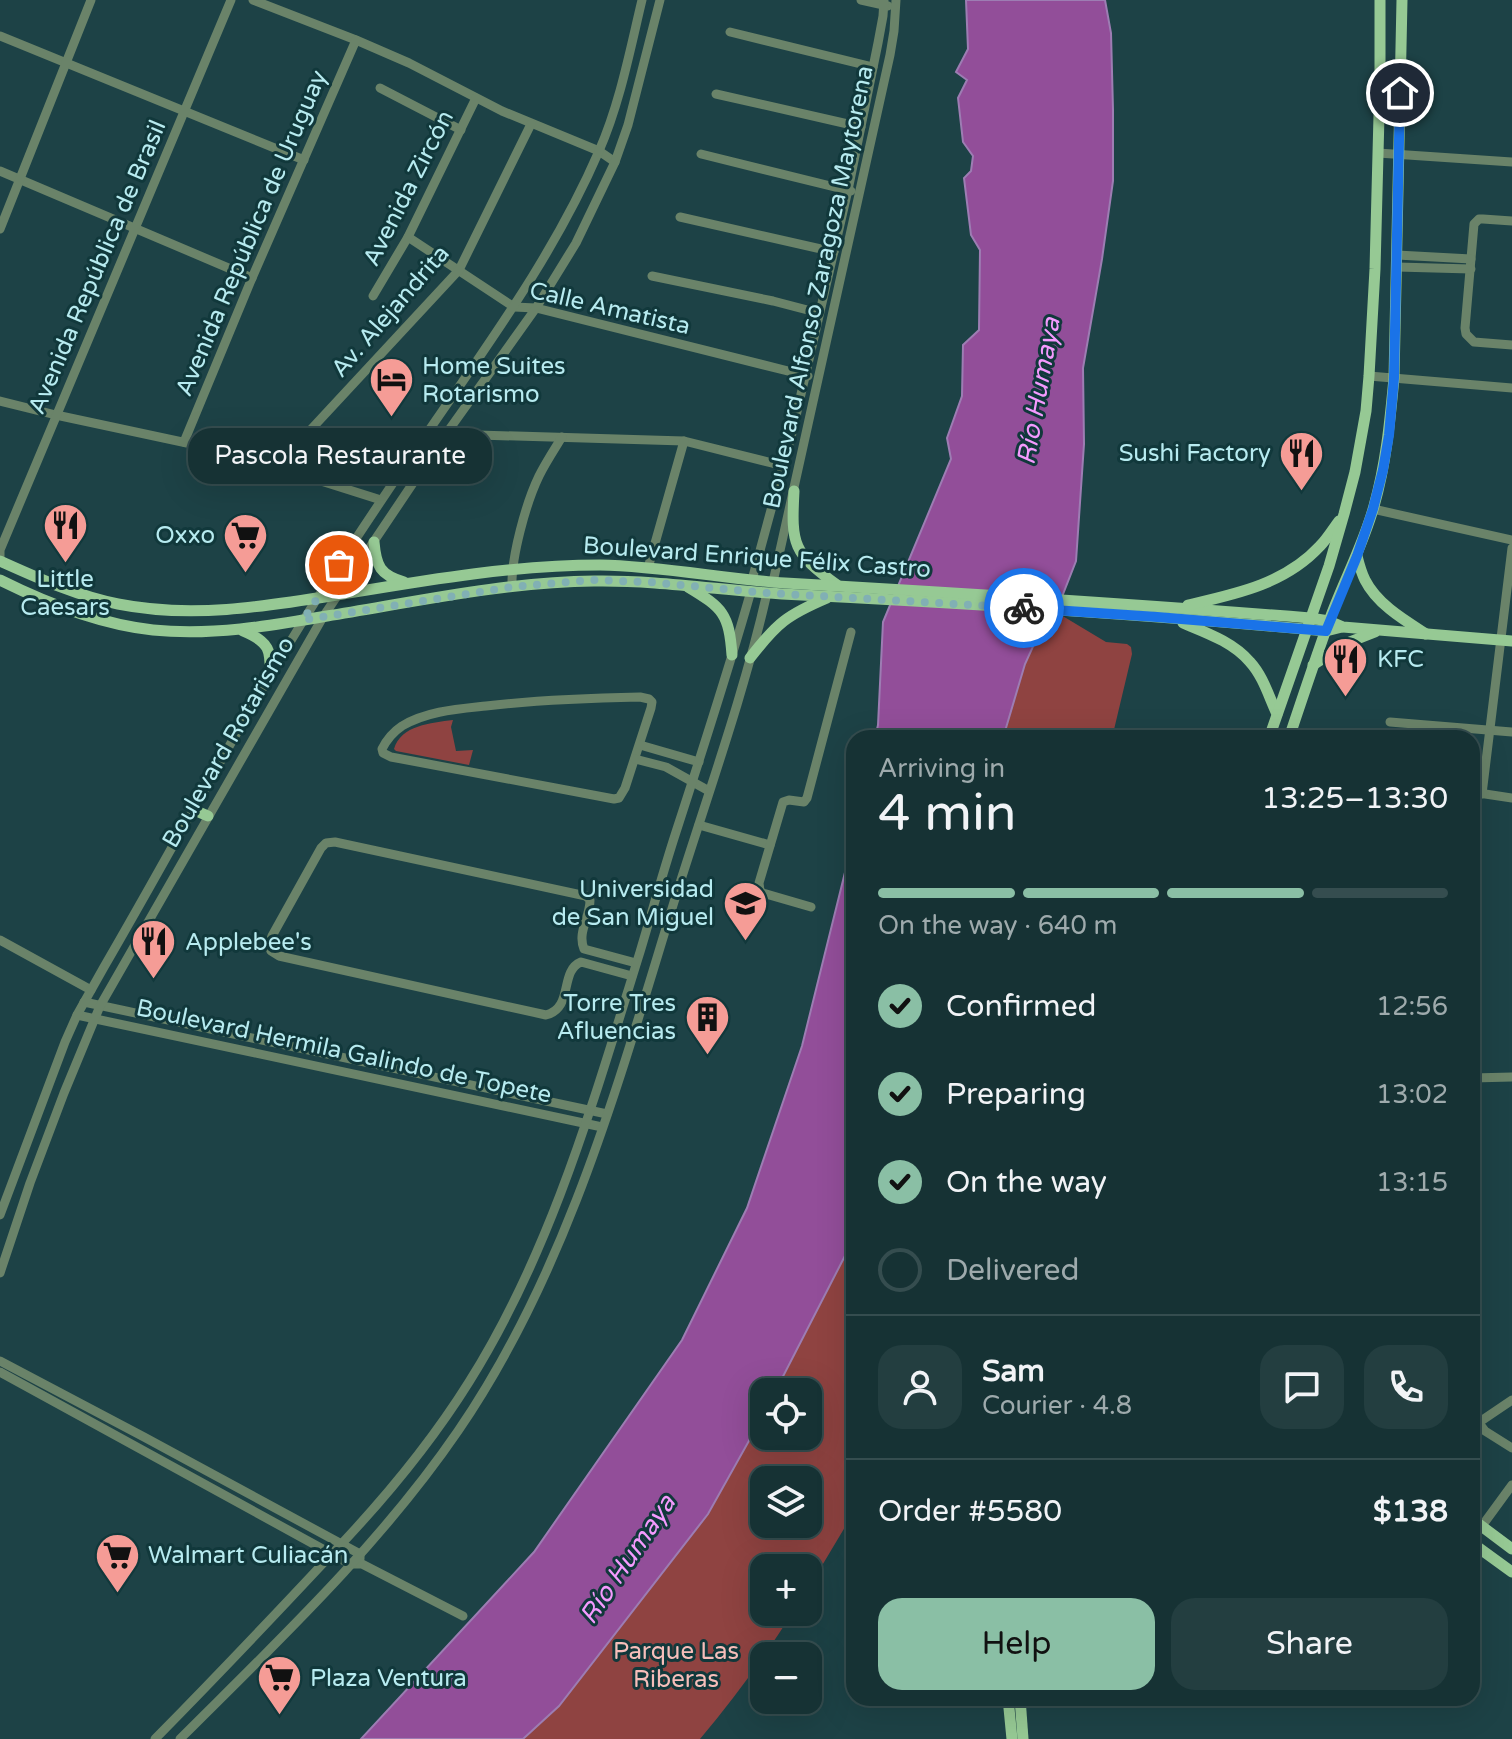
<!DOCTYPE html>
<meta charset="utf-8">
<style>
:root{--surface:#163234;--page:#233e40;--text:#f1f3f6;--muted:#9eaaac;--line:#354d4f;--accent:#8abfa5}
body{margin:0;font-family:"Varela Round",sans-serif;background:var(--page);color:var(--text);height:100vh;display:flex;flex-direction:column;font-size:30px;white-space:nowrap}
*{box-sizing:border-box;margin:0}
p{font-size:26px;color:var(--muted)}
.icon{flex:none;width:44px;height:44px;fill:none;stroke:currentColor;stroke-width:2;stroke-linecap:round;stroke-linejoin:round}
.map{position:relative;flex:1;overflow:hidden}
.details{position:absolute;left:846px;top:730px;width:634px;height:976px;display:flex;flex-direction:column;background:var(--surface);border-radius:24px;box-shadow:0 8px 32px #0002,0 0 0 2px var(--line)}
.details>*{flex:none}
.buttons{position:absolute;left:750px;top:1378px;display:grid;gap:16px}
.buttons a{display:grid;place-items:center;width:72px;height:72px;border-radius:16px;background:var(--surface);box-shadow:0 8px 32px #0002,0 0 0 2px var(--line);font-size:40px}
.pin{position:absolute;display:grid;place-items:center;width:68px;height:68px;color:#fff;margin:-34px;border:4px solid #fff;border-radius:50%;box-shadow:0 2px 8px #0007}
.courier{position:absolute;display:grid;place-items:center;width:80px;height:80px;margin:-40px;border:6px solid #1a73e8;border-radius:50%;background:#fff;color:#222;box-shadow:0 2px 10px #0007}
.bubble{position:absolute;height:56px;border-radius:24px;background:var(--surface);box-shadow:0 8px 32px #0002,0 0 0 2px var(--line);font-size:26px;font-weight:600;line-height:56px;text-align:center}
.head em{font-style:normal;font-weight:600}
.head div{display:flex;flex-direction:column-reverse}
.head{display:flex;align-items:center;justify-content:space-between;height:136px;padding:0 32px}
h1{font-size:52px;font-weight:600;line-height:60px}
.bar{display:grid;grid-template-columns:repeat(4,1fr);gap:12px 8px;align-content:center;height:96px;padding:0 32px}
.bar i{height:10px;border-radius:6px;background:var(--line)}
.bar .current{background:var(--accent)}
.bar p{grid-column:span 4}
.line{display:flex;align-items:center;gap:20px;padding:0 32px;border-top:2px solid var(--line)}
.line div{flex:1}
.round{display:grid;place-items:center;flex:none;width:84px;height:84px;border-radius:24px;background:var(--page)}
ol{padding:0 32px;list-style:none}
li{display:flex;align-items:center;gap:24px;height:88px}
li p{margin-inline-start:auto}
li .icon{padding:8px;border-radius:50%;background:var(--accent);color:#111;stroke-width:4}
li:last-child{color:var(--muted)}
li i{width:44px;height:44px;border:4px solid var(--line);border-radius:50%}
.button{display:flex;gap:16px;margin-top:auto;padding:16px 32px}
.button a{flex:1;height:92px;border-radius:24px;background:var(--accent);color:#111;font-size:32px;font-weight:600;line-height:92px;text-align:center}
.button a+a{background:var(--page);color:var(--text)}
.map>svg:first-child{display:block}
</style>
<div class="map">
<svg width="1512" height="1739" viewBox="0 0 1512 1739">
<rect width="100%" height="100%" fill="#1d4246"/>
<g fill="#8f4341" fill-rule="evenodd">
<polygon points="1056,612 1106,642 1127,644 1131,647 1132,654 1112,738 1003,738 1025,664 1040,631"/>
<path d="M 453,720 L 451,727 L 456,751 L 473,750 L 469,765 L 396,751 L 394,749 C 401,725 431,723 453,720 Z"/>
<path d="M 854,1235 L 854,1512 L 808,1589 L 808,1568 L 764,1568 L 764,1612 L 793,1612 C 765,1656 734,1699 700,1739 L 523,1739 L 559,1706 L 708,1514 L 764,1414 L 764,1436 L 808,1436 L 808,1392 L 775,1392 L 849,1248 ZM 764,1480 L 808,1480 L 808,1524 L 764,1524 Z"/>
</g>
<g fill="#924e99" stroke="#9d7db3" stroke-width="2">
<polygon points="966,0 1105,0 1111,33 1113,110 1113,181 1102,259 1083,368 1084,444 1076,561 1056,612 1040,631 1025,664 1003,738 875,738 878,725 883,622 951,459 947,438 962,396 963,345 979,330 980,250 971,235 964,178 971,171 973,156 963,142 958,98 967,80 956,72 968,49"/>
<polygon points="854,836 854,1235 849,1248 775,1392 764,1392 764,1414 708,1514 559,1706 523,1739 361,1739 534,1552 682,1340 747,1208 802,1046"/>
</g>
<g fill="none" stroke-linecap="round" stroke-linejoin="round">
<g stroke="#6a8369" stroke-width="9">
<polyline points="253,0 356,40 409,63 502,111 599,151 615,162"/>
<polyline points="861,0 888,6"/>
<polyline points="730,32 873,67"/>
<polyline points="0,36 304,160"/>
<polyline points="380,88 461,130"/>
<polyline points="716,94 861,127"/>
<polyline points="1378,153 1512,162"/>
<polyline points="701,154 851,191"/>
<polyline points="0,171 252,278"/>
<polyline points="680,217 834,252"/>
<polyline points="1512,221 1483,219 1479,219 1474,224 1465,328 1466,334 1474,342 1512,345"/>
<polyline points="0,229 91,0"/>
<polyline points="408,237 514,307 536,308 808,376"/>
<polyline points="1397,255 1471,259"/>
<polyline points="1397,267 1471,269"/>
<polyline points="652,276 773,301 819,313"/>
<polyline points="373,296 408,237 476,98"/>
<polyline points="1369,376 1512,388"/>
<polyline points="0,401 56,415 229,452 381,500"/>
<polyline points="446,434 684,441 784,466"/>
<polyline points="184,442 252,278 356,40"/>
<polyline points="277,466 459,270 531,124"/>
<polyline points="1373,509 1512,540"/>
<polyline points="0,562 0,550 231,0"/>
<polyline points="648,568 684,441"/>
<polyline points="752,580 793,429 848,190 878,43 883,16 884,0"/>
<polyline points="773,582 890,55 894,31 896,0"/>
<path d="M 512,587 C 511,557 526,503 539,476 C 546,462 554,450 562,437"/>
<path d="M 640,697 L 649,699 L 652,702 L 651,708 L 625,788 L 619,798 L 614,799 L 391,757 L 383,753 L 382,749 C 387,739 393,732 402,726 C 427,711 458,709 486,706 C 537,700 589,698 640,697 Z"/>
<polyline points="1390,722 1512,732"/>
<polyline points="640,745 699,762"/>
<polyline points="635,759 666,767 709,791"/>
<polyline points="1472,792 1512,798"/>
<polyline points="1482,794 1512,548"/>
<polyline points="699,825 770,845"/>
<polyline points="811,907 763,893 760,891 759,883 783,802 789,800 804,802 807,798 851,632"/>
<polyline points="0,940 91,990"/>
<path d="M 632,976 L 581,962 C 559,971 574,1008 546,1015 L 279,956 L 271,951 L 269,945 L 272,936 L 321,848 L 326,843 L 335,842 L 586,896 L 590,900 C 590,918 577,932 584,949 L 636,963"/>
<polyline points="84,1002 607,1114"/>
<polyline points="77,1015 602,1127"/>
<polyline points="1472,1078 1512,1077"/>
<path d="M 0,1215 L 65,1042 L 77,1015 L 104,967 C 171,852 233,734 303,621 C 351,544 402,469 454,394 C 508,316 561,239 599,151 C 620,103 630,50 642,0"/>
<polyline points="0,1273 30,1183 64,1093 100,1006 323,617 446,434 536,308 576,243 615,162 628,125 660,0"/>
<polyline points="0,1361 144,1437 360,1554 360,1559"/>
<polyline points="0,1372 350,1564 362,1564 463,1616"/>
<polyline points="1472,1414 1485,1431 1512,1448"/>
<polyline points="1478,1423 1512,1400"/>
<polyline points="1482,1526 1512,1485"/>
<path d="M 155,1739 C 214,1679 272,1618 329,1557 C 381,1503 429,1446 469,1382 C 552,1250 594,1099 640,952 C 652,912 663,872 676,832 C 702,752 728,672 751,591"/>
<path d="M 180,1739 C 277,1642 380,1545 458,1431 C 567,1272 618,1084 674,902 C 706,799 743,698 767,593"/>
</g>
<g stroke="#96c994" stroke-width="11">
<path d="M 794,491 C 791,545 793,553 837,585"/>
<path d="M 374,542 C 376,566 380,575 404,582"/>
<path d="M 1357,556 C 1359,564 1361,572 1365,580 C 1377,604 1404,620 1426,634"/>
<path d="M 0,561 C 38,578 77,596 118,604 C 193,619 268,606 343,594 C 427,580 514,565 600,565 C 662,566 724,579 785,583 C 960,593 1135,604 1310,618 L 1329,621 L 1343,627 L 1512,641"/>
<path d="M 0,580 C 48,604 99,624 153,630 C 211,636 270,626 327,616 C 414,602 505,582 594,581 C 657,580 719,590 782,594 C 963,603 1145,614 1326,631 L 1342,627"/>
<path d="M 688,587 C 723,608 729,614 732,655"/>
<path d="M 1188,605 C 1236,594 1285,584 1320,546 C 1327,539 1333,529 1339,521"/>
<path d="M 1183,623 C 1207,633 1233,642 1250,662 C 1263,676 1269,697 1277,714"/>
<path d="M 243,631 C 270,642 271,650 270,677"/>
<path d="M 750,658 C 777,623 787,615 827,598"/>
<polyline points="1313,665 1347,643 1375,632"/>
<polyline points="1269,738 1329,566 1344,514 1355,472 1366,411 1369,376 1375,269 1380,77 1380,0"/>
<path d="M 1289,738 C 1302,699 1315,660 1329,621 C 1343,582 1363,546 1374,506 C 1386,464 1390,421 1394,378 L 1402,0"/>
<polyline points="194,810 208,816"/>
<polyline points="1472,1519 1512,1549"/>
<polyline points="1472,1543 1512,1572"/>
<polyline points="1008,1698 1012,1739"/>
<polyline points="1020,1698 1023,1739"/>
</g>
</g>
<g fill="none" stroke-linecap="round" stroke-linejoin="round">
<polyline stroke="#81b0b4" stroke-width="8" stroke-dasharray="0 14.4" points="339,565 303,620 512,587 591,580 648,582 767,593 1024,608"/>
<polyline stroke="#1a73e8" stroke-width="10" points="1024,608 1157,617 1326,631 1357,556 1373,509 1383,470 1389,435 1394,378 1400,93"/>
</g>
<defs>
<symbol id="hotel-pin" viewBox="-11 -11 22 30"><path d="M0 17L-7.5 6A9.5 9.5 0 1 1 7.5 6Z" fill="#f59c96" stroke="#11383b"/><path d="M-6-4.5h1.5V1H6V5H4.5V3h-9V5H-6ZM-4 0a1.8 1.8 0 1 1 3.6 0ZM.5 0V-2.5h3Q6-2.5 6 0Z" fill="#111"/></symbol>
<symbol id="restaurant-pin" viewBox="-11 -11 22 30"><path d="M0 17L-7.5 6A9.5 9.5 0 1 1 7.5 6Z" fill="#f59c96" stroke="#11383b"/><path d="M-5-6h1v4h1v-4h1v4h1v-4h1v5L-1.5 .5V6h-2V.5L-5-1ZM5-6V6H3V1.5H1.5Q1.5-4 5-6Z" fill="#111"/></symbol>
<symbol id="supermarket-pin" viewBox="-11 -11 22 30"><path d="M0 17L-7.5 6A9.5 9.5 0 1 1 7.5 6Z" fill="#f59c96" stroke="#11383b"/><path d="M-6-5.5h2.5l.6 2H6L4.5 2H-2.5L-4.4-4H-6ZM-1.5 3.2a1.3 1.3 0 1 0 .1 0ZM3 3.2a1.3 1.3 0 1 0 .1 0Z" fill="#111"/></symbol>
<symbol id="university-pin" viewBox="-11 -11 22 30"><path d="M0 17L-7.5 6A9.5 9.5 0 1 1 7.5 6Z" fill="#f59c96" stroke="#11383b"/><path d="M0-5L7-2L0 1L-7-2ZM-4 1L0 2.5L4 1V4Q0 6-4 4Z" fill="#111"/></symbol>
<symbol id="building-pin" viewBox="-11 -11 22 30"><path d="M0 17L-7.5 6A9.5 9.5 0 1 1 7.5 6Z" fill="#f59c96" stroke="#11383b"/><path d="M-4-6H4V6H1V3H-1V6H-4ZM-2.5-4.3h1.7v1.8h-1.7ZM.8-4.3h1.7v1.8H.8ZM-2.5-1h1.7V.8h-1.7ZM.8-1h1.7V.8H.8Z" fill="#111"/></symbol>
</defs>
<g fill-rule="evenodd">
<use href="#hotel-pin" x="366" y="354" width="51" height="69"/>
<use href="#restaurant-pin" x="1276" y="428" width="51" height="69"/>
<use href="#restaurant-pin" x="40" y="500" width="51" height="69"/>
<use href="#supermarket-pin" x="220" y="510" width="51" height="69"/>
<use href="#restaurant-pin" x="1320" y="634" width="51" height="69"/>
<use href="#university-pin" x="720" y="878" width="51" height="69"/>
<use href="#restaurant-pin" x="128" y="916" width="51" height="69"/>
<use href="#building-pin" x="682" y="992" width="51" height="69"/>
<use href="#supermarket-pin" x="92" y="1530" width="51" height="69"/>
<use href="#supermarket-pin" x="254" y="1652" width="51" height="69"/>
</g>
<g text-anchor="middle" stroke-width="6" stroke-linejoin="round" paint-order="stroke">
<g font-size="24" fill="#b7ebf0" stroke="#11383b">
<text transform="translate(408 188) rotate(-63)" y="8">Avenida Zircón</text>
<text transform="translate(251 233) rotate(-67)" y="8">Avenida República de Uruguay</text>
<text transform="translate(97 267) rotate(-67)" y="8">Avenida República de Brasil</text>
<text transform="translate(818 287) rotate(-78)" y="8">Boulevard Alfonso Zaragoza Maytorena</text>
<text transform="translate(610 308) rotate(13)" y="8">Calle Amatista</text>
<text transform="translate(390 311) rotate(-49)" y="8">Av. Alejandrita</text>
<text transform="translate(757 557) rotate(4)" y="8">Boulevard Enrique Félix Castro</text>
<text transform="translate(228 742) rotate(-60)" y="8">Boulevard Rotarismo</text>
<text transform="translate(344 1051) rotate(12)" y="8">Boulevard Hermila Galindo de Topete</text>
</g>
<g font-size="24" fill="#b7ebf0" stroke="#11383b" text-anchor="start">
<text x="422" y="374">Home Suites<tspan x="422" dy="28">Rotarismo</tspan></text>
<text x="1271" y="461" text-anchor="end">Sushi Factory</text>
<text x="215" y="543" text-anchor="end">Oxxo</text>
<text x="65" y="587" text-anchor="middle">Little<tspan x="65" dy="28">Caesars</tspan></text>
<text x="1377" y="667">KFC</text>
<text x="714" y="897" text-anchor="end">Universidad<tspan x="714" dy="28">de San Miguel</tspan></text>
<text x="185" y="950">Applebee's</text>
<text x="676" y="1011" text-anchor="end">Torre Tres<tspan x="676" dy="28">Afluencias</tspan></text>
<text x="148" y="1563">Walmart Culiacán</text>
<text x="310" y="1686">Plaza Ventura</text>
</g>
<g font-size="24" fill="#f7beba" stroke="#11383b">
<text x="676" y="1659">Parque Las<tspan x="676" dy="28">Riberas</tspan></text>
</g>
<g font-size="26" font-style="italic" fill="#f49afe" stroke="#11383b">
<text transform="translate(1038 391) rotate(-80)" y="9">Río Humaya</text>
<text transform="translate(627 1559) rotate(-56)" y="9">Río Humaya</text>
</g>
</g>
</svg>
<div class="buttons">
<a><svg class="icon" aria-label="locate" viewBox="0 0 24 24"><circle cx="12" cy="12" r="6"/><path d="M12 2v4M12 18v4M2 12h4M18 12h4"/></svg></a>
<a><svg class="icon" aria-label="layers" viewBox="0 0 24 24"><path d="M12 4l9 5-9 5-9-5zM3 14l9 5 9-5"/></svg></a>
<a>+</a>
<a>−</a>
</div>
<div class="pin" style="left:339px;top:565px;background:#ea580c"><svg class="icon" aria-label="bag" viewBox="0 0 24 24"><path d="M5 8h14l-1 12H6zM9 8a3 3 0 0 1 6 0"/></svg></div>
<div class="pin" style="left:1400px;top:93px;background:#1f2937"><svg class="icon" aria-label="home" viewBox="0 0 24 24"><path d="M3 11l9-7 9 7M6 9v11h12V9"/></svg></div>
<div class="courier" style="left:1024px;top:608px"><svg class="icon" aria-label="bike" viewBox="0 0 24 24"><circle cx="6" cy="16" r="4"/><circle cx="18" cy="16" r="4"/><path d="M6 16l4-8h5l3 8M10 8l3 8H6M13 5h3"/></svg></div>
<div class="bubble" style="left:188px;top:428px;width:304px">Pascola Restaurante</div>
<section class="details">
<div class="head"><div><h1>4 min</h1><p>Arriving in</p></div><em>13:25–13:30</em></div>
<div class="bar"><i class="current"></i><i class="current"></i><i class="current"></i><i></i><p>On the way · 640 m</p></div>
<ol>
<li><svg class="icon" aria-label="check" viewBox="0 0 24 24"><path d="M5 12l5 5 9-10"/></svg>Confirmed<p>12:56</p></li>
<li><svg class="icon" aria-label="check" viewBox="0 0 24 24"><path d="M5 12l5 5 9-10"/></svg>Preparing<p>13:02</p></li>
<li><svg class="icon" aria-label="check" viewBox="0 0 24 24"><path d="M5 12l5 5 9-10"/></svg>On the way<p>13:15</p></li>
<li><i></i>Delivered</li>
</ol>
<div class="line" style="height:144px"><a class="round"><svg class="icon" aria-label="person" viewBox="0 0 24 24"><circle cx="12" cy="8" r="4"/><path d="M4 21q1-7 8-7t8 7"/></svg></a><div><b>Sam</b><p>Courier · 4.8</p></div><a class="round"><svg class="icon" aria-label="chat" viewBox="0 0 24 24"><path d="M4 5h16v11H9l-5 4z"/></svg></a><a class="round"><svg class="icon" aria-label="phone" viewBox="0 0 24 24"><path d="M5 4h4l2 5-3 2q2 4 5 5l2-3 5 2v4C11 20 4 13 5 4z"/></svg></a></div>
<div class="line" style="height:104px"><div>Order #5580</div><b>$138</b></div>
<div class="button"><a>Help</a><a>Share</a></div>
</section>
</div>
